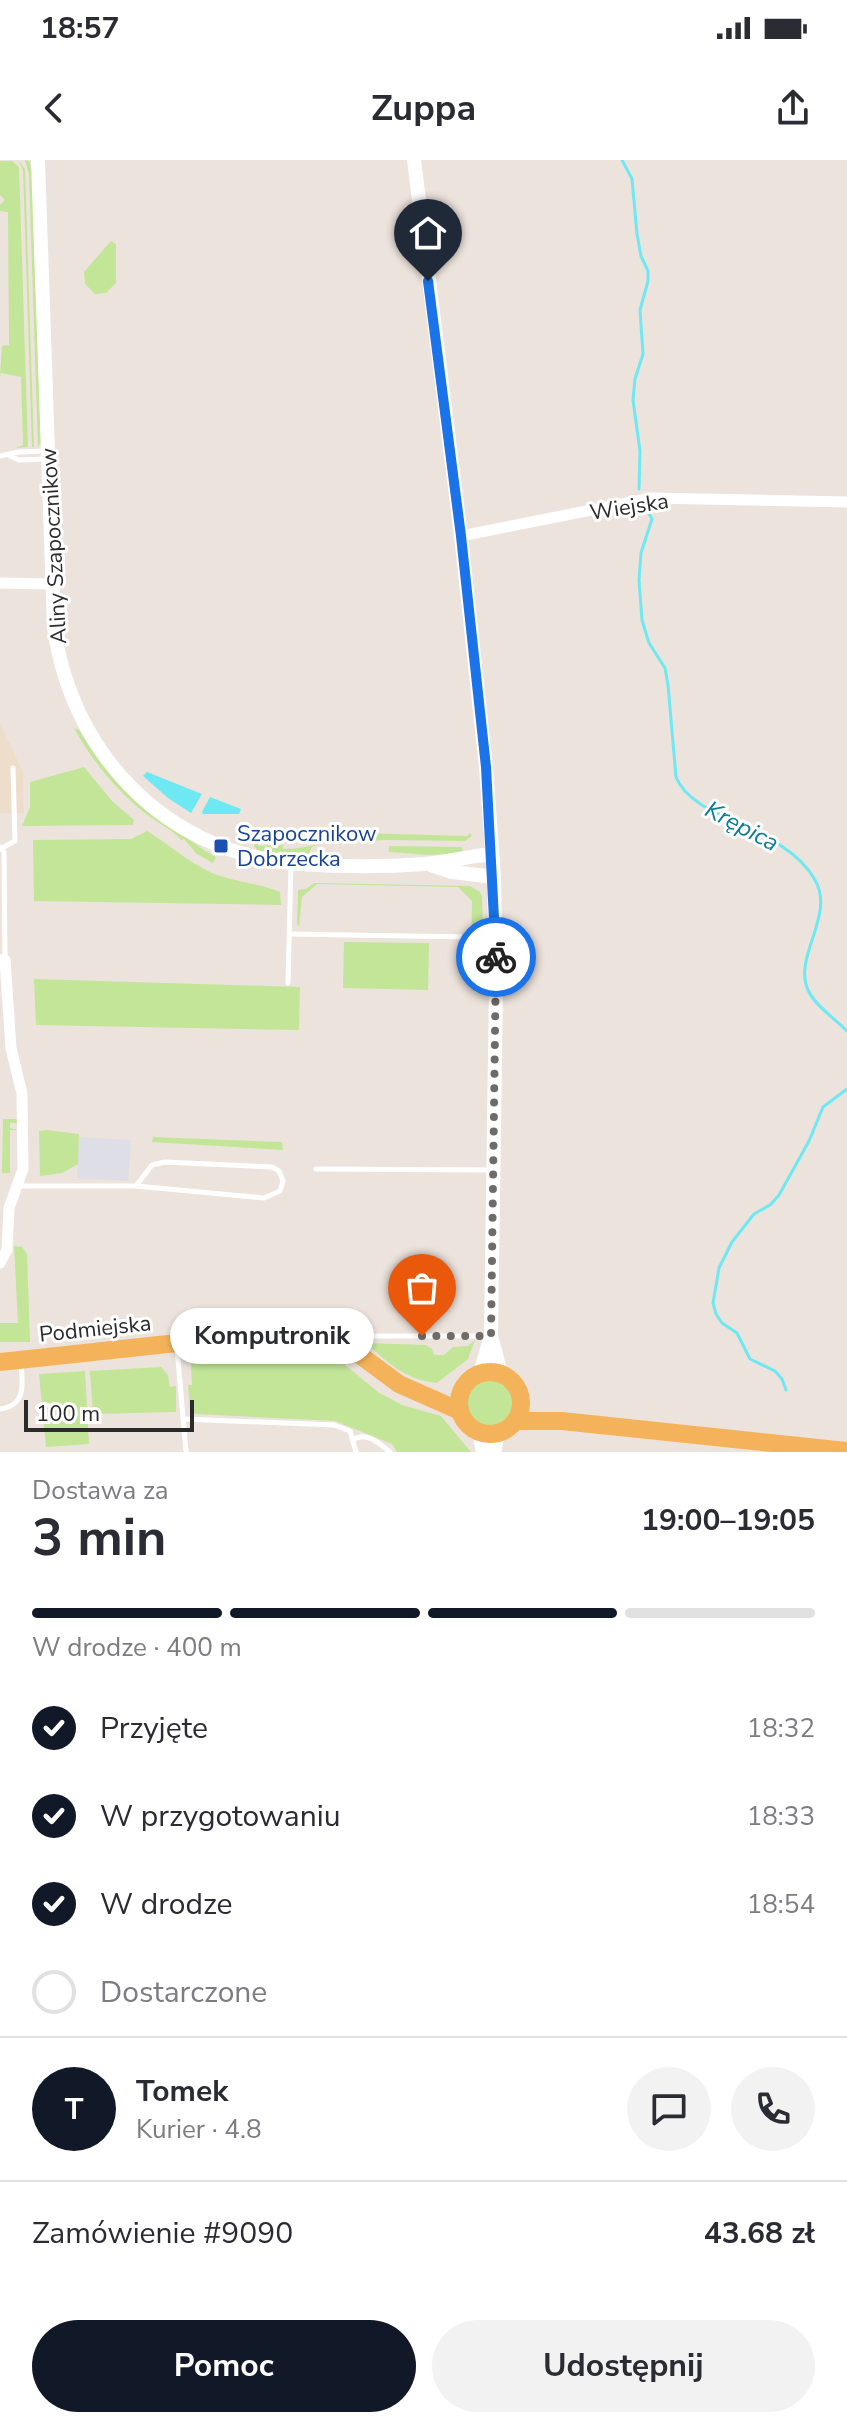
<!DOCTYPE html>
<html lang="pl">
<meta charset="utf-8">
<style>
:root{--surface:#fff;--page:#f2f2f3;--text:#2b2b33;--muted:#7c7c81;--line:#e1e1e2;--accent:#111827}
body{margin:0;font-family:"Nunito Sans",sans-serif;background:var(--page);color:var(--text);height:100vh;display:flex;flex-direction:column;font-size:30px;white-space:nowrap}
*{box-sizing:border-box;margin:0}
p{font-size:26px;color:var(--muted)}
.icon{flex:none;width:44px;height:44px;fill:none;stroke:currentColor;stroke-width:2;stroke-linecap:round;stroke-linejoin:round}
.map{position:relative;height:1292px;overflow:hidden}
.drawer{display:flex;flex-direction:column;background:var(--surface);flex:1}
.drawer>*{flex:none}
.scale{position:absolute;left:24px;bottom:20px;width:170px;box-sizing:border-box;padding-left:8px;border:4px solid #2b2b2b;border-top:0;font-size:22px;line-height:28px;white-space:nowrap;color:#2b2b2b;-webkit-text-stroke:6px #fff;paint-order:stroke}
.pin{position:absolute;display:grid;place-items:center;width:68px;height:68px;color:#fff;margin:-82px -34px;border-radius:50% 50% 50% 0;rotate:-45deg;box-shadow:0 0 8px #0007}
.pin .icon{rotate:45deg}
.courier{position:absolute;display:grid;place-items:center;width:80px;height:80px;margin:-40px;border:6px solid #1a73e8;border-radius:50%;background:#fff;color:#222;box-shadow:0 2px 10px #0007}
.bubble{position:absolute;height:56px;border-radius:28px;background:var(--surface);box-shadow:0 2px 6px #0004;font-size:26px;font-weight:700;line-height:56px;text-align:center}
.overview em{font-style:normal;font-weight:700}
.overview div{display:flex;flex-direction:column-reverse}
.overview{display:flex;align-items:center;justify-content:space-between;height:136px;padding:0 32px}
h1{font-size:52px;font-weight:700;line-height:60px}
.bar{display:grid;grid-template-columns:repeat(4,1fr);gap:12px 8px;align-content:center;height:96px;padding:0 32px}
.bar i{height:10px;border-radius:6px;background:var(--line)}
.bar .current{background:var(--accent)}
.bar p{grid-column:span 4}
.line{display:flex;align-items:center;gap:20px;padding:0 32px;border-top:2px solid var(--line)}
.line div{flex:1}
.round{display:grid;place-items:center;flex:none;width:84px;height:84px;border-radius:42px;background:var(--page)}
ol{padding:0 32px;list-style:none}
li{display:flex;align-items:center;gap:24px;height:88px}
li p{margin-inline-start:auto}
li .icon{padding:8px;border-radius:50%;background:var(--accent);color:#fff;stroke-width:4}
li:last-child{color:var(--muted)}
li i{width:44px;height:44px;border:4px solid var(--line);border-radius:50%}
.primary-button{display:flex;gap:16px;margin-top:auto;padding:16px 32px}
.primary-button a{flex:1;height:92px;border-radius:48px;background:var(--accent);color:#fff;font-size:32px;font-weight:700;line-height:92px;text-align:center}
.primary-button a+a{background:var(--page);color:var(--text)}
.status{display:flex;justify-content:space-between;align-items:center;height:56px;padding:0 40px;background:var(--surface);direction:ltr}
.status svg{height:22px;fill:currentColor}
header{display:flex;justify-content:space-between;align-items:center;height:104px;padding:0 32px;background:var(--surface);font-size:36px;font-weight:700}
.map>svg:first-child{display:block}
</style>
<div class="status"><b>18:57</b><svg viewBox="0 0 49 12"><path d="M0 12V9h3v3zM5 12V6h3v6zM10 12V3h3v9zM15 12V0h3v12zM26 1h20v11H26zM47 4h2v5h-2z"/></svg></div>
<header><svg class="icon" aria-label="back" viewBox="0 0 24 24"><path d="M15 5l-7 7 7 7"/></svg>Zuppa<svg class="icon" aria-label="share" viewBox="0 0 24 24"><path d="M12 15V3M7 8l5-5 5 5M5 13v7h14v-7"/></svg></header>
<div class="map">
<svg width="847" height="1292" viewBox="0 0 847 1292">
<rect width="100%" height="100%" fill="#ede3dd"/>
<polygon fill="#dedee6" points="79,977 131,980 128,1021 77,1018"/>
<polygon fill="#efddcc" points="0,563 23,612 24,653 0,653"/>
<g fill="#c2e598">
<polygon points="18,0 25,9 34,287 32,287 23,10"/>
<polygon points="25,0 29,1 32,12 41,282 38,287 29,14"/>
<polygon points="0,1 12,1 19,7 28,287 15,288 23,285 21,217 1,213 0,217 2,186 9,185 8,52 0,51 0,45 5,40 0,35"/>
<polygon points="111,81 116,84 116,123 106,133 95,134 85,124 84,112"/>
<path d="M 74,568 L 79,570 C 106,615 139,648 184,676 C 195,683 205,692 216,697 L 213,703 L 197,694 L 184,679 L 181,680 C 172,669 157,663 146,654 C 117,631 92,601 74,568 Z"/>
<polygon points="84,607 112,641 134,660 133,665 22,666 30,647 30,622"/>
<path d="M 147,671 C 167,683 191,704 212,713 C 234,722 258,723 280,732 L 281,745 L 34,741 L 33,680 L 131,679 Z"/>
<path d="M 358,673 L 467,676 L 470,673 L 472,676 L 465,681 L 388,680 L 321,683 L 312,687 L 307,697 L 258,691 L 254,686 L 255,680 L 258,681 L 258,686 L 283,685 L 283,689 C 305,689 321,682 343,681 L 343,674 Z"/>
<polygon points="389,686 462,687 463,693 429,695 389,692"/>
<polygon points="314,723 470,726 480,732 482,737 484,803 471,805 472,741 458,727 317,724 302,737 299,766 297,764 298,730 306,729"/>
<polygon points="344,782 429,783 428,830 343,828"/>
<polygon points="34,819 300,827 299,870 36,865"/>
<polygon points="3,959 18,959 18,963 10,963 10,968 18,970 10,970 10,1013 2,1013"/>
<polygon points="46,970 79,974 78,1004 62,1013 40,1016 39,971"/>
<polygon points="153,977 282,982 283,990 152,982"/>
<polygon points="14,1086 22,1087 27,1094 30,1182 0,1182 0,1163 18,1163"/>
<path d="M 475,1180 L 468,1199 L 437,1223 C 406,1220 388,1203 366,1183 L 426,1185 L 432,1189 L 434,1195 L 444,1195 L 453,1187 L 468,1186 Z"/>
<polygon points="263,1190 321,1194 338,1199 378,1232 402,1245 441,1256 471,1292 397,1292 392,1284 335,1261 196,1254 190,1251 188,1225 192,1225 191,1205 195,1197"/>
<polygon points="161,1207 168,1215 170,1227 176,1226 176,1252 93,1254 90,1211"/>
<polygon points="85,1211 89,1284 46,1287 39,1214"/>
<circle cx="490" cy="1243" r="23"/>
</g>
<g fill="#6ee8f2">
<polygon points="147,612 202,634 191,653 168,638 143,616"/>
<polygon points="210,637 241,649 239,654 203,654 202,652"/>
</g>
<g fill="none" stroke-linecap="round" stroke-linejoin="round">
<g stroke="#6ee8f2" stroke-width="3">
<polyline points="622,0 632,19 637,74 641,96 648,111 648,121 640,150 643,194 635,219 633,240 640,291 639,329"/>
<path d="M 648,352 L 652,359 L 641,393 L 639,420 L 642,460 L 649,483 L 665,508 L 668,525 L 676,617 C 694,662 784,665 815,720 C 836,756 791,798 809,832 C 816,846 835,859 847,871"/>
<polyline points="786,1230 782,1219 775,1211 750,1199 737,1173 722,1163 716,1154 713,1143 719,1108 732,1082 754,1054 770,1045 779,1035 809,981 823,947 847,929"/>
</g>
<g stroke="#fff" stroke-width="5">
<polyline points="0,296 19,292 46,291"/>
<polyline points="10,296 19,300 47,299"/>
<polyline points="0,687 4,692 5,799"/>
<polyline points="2,688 15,681 13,608"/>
<polyline points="290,774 469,777"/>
<polyline points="288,823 291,704"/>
<polyline points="316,1009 493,1010"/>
<polyline points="18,1026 136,1026 264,1038 280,1031 283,1021 279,1011 272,1007 165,1002 152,1005 136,1026"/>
<polyline points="365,1176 490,1176"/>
<polyline points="177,1188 186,1292"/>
<path d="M 0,1249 C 26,1246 23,1224 21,1204"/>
<polyline points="183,1259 334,1265 350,1271 356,1292"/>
<path d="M 353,1280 C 366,1271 379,1283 390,1292"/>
</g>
<g stroke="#fff" stroke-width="11">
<polyline points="461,376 652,338 847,342"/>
<polyline points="0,423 52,424"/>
<polyline points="0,800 5,800 11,888 22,934 23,1009 9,1048 7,1090 0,1103"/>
</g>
<g stroke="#fff" stroke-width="14">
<path d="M 38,0 L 54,467 C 71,592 163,690 291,703 C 334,707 382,707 425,704 C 448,702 470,696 492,694"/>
<polyline points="414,0 461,376 486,607 494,717 496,829 491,1176 480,1213"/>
<polyline points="431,705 452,712 494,717"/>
<polyline points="491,1176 501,1214"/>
<polyline points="479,1272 483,1292"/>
<polyline points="494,1292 498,1273"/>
</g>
<g stroke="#f4b35b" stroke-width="18">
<polyline points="0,1202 242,1176 311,1176 345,1184 399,1224 460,1251"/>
<circle cx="490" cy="1243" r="31"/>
<polyline points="516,1261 562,1261 847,1291"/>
</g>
</g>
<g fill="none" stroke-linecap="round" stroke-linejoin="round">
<polyline stroke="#6f6b69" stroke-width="8" stroke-dasharray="0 14.4" points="422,1176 491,1176 496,797"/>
<polyline stroke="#1a73e8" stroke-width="10" points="428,121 461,376 486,607 496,797"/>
</g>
<rect fill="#1a4fb4" stroke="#fff" stroke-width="3" x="213" y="678" width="16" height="16" rx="4"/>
<g text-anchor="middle" stroke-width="6" stroke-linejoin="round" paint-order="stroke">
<g font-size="22" fill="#2b2b2b" stroke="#fff">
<text transform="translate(629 346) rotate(-9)" y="8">Wiejska</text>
<text transform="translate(53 386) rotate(-93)" y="8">Aliny Szapocznikow</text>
<text transform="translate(95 1168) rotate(-6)" y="8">Podmiejska</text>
</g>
<g font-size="22" fill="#164399" stroke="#fff" text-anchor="start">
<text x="237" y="681">Szapocznikow<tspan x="237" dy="25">Dobrzecka</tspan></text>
</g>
<g font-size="24" font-style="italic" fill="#0b7e93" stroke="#fff">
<text transform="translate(742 666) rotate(28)" y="8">Krępica</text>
</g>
</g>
</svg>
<div class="scale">100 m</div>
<div class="pin" style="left:422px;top:1176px;background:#ea580c"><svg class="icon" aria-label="bag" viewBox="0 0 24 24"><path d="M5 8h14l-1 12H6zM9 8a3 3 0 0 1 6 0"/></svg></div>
<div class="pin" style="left:428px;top:121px;background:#1f2937"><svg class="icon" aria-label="home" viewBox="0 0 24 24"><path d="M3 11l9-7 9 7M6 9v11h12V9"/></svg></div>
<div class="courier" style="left:496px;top:797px"><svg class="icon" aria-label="bike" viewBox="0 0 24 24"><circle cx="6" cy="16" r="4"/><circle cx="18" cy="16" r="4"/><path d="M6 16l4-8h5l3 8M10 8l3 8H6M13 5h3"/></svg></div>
<div class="bubble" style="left:170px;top:1148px;width:204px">Komputronik</div>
</div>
<section class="drawer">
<div class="overview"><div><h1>3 min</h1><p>Dostawa za</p></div><em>19:00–19:05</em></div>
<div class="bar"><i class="current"></i><i class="current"></i><i class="current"></i><i></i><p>W drodze · 400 m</p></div>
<ol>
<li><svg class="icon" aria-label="check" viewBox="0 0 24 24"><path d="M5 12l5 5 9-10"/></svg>Przyjęte<p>18:32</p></li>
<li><svg class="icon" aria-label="check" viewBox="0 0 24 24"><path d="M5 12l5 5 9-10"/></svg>W przygotowaniu<p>18:33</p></li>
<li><svg class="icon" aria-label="check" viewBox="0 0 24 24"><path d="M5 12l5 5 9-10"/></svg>W drodze<p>18:54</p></li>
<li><i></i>Dostarczone</li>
</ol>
<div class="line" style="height:144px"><b class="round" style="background:var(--accent);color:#fff">T</b><div><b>Tomek</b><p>Kurier · 4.8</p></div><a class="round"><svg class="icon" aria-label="chat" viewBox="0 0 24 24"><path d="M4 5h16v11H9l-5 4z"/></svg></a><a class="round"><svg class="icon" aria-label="phone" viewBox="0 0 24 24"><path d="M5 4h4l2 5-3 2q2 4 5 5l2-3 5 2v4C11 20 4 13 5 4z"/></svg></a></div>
<div class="line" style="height:104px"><div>Zamówienie #9090</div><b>43.68 zł</b></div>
<div class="primary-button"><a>Pomoc</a><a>Udostępnij</a></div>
</section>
